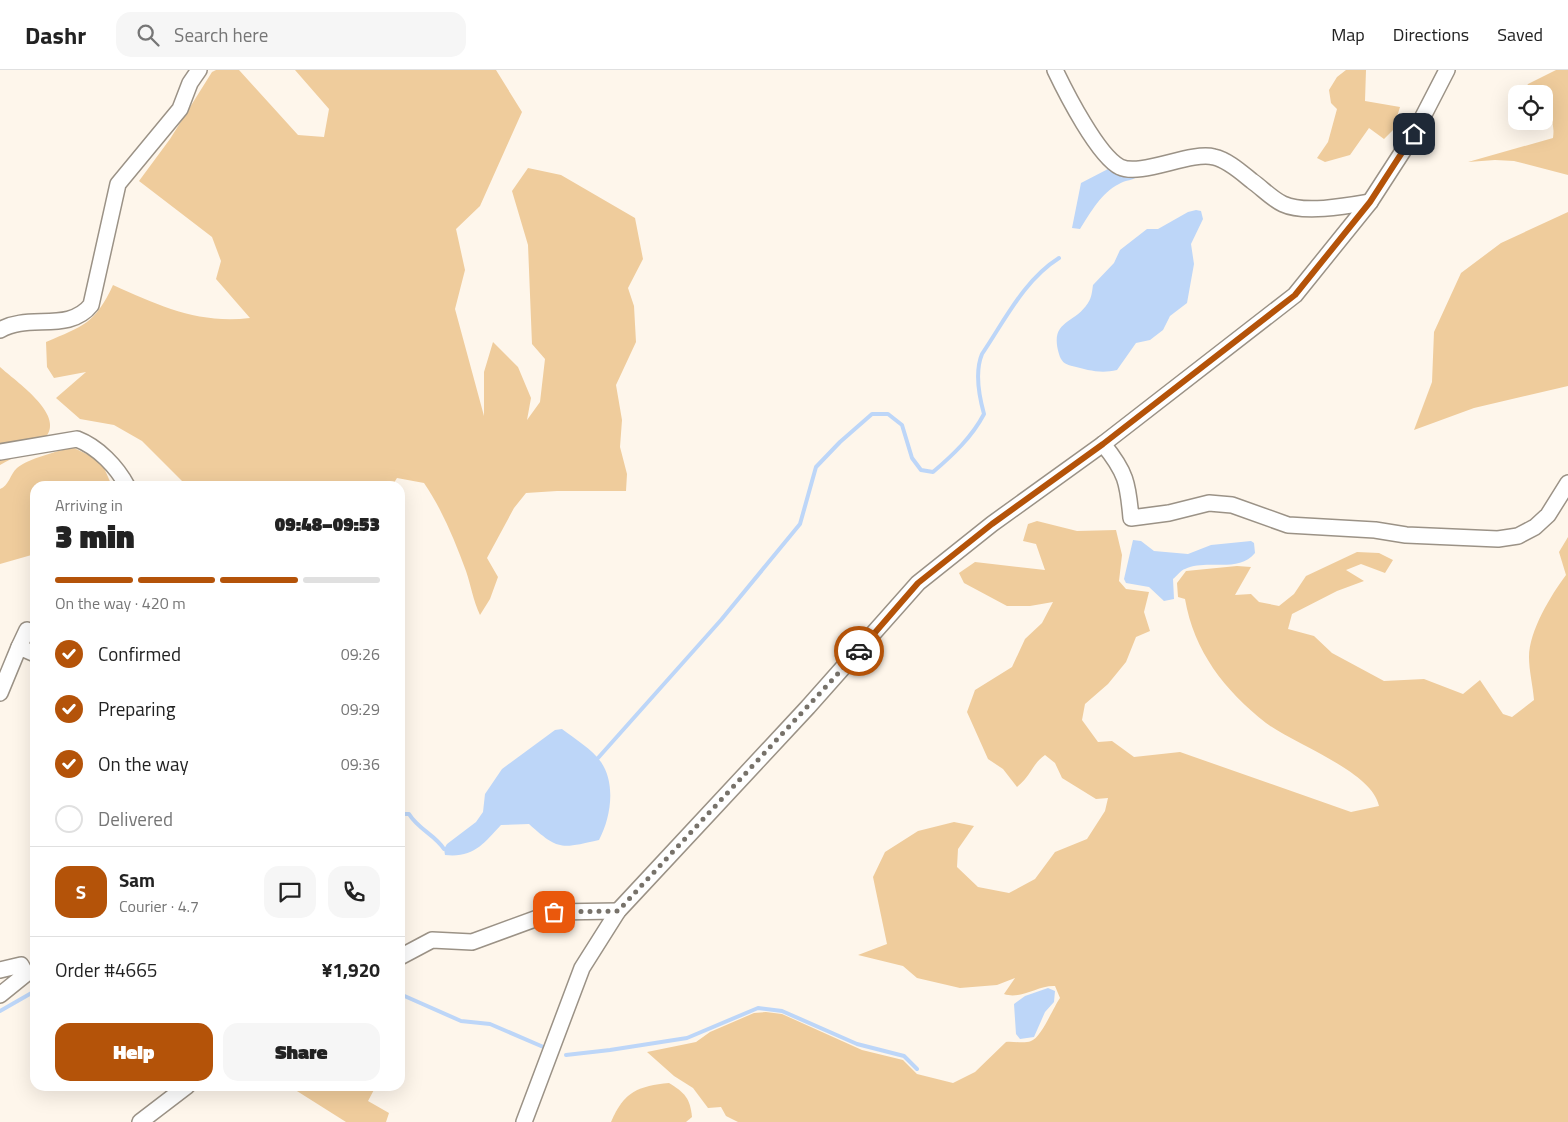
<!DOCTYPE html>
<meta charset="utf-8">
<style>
:root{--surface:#fff;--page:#f6f6f6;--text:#222;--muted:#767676;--line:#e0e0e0;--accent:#b45309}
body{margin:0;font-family:"Titillium Web",sans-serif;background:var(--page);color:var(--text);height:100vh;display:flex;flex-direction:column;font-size:19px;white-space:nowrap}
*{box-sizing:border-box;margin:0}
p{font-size:16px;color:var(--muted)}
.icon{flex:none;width:28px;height:28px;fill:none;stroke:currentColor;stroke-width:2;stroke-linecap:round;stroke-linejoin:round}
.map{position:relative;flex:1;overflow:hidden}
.sheet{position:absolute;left:30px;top:411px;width:375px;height:610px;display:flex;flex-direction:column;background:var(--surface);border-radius:15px;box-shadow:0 5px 20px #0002}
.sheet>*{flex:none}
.buttons{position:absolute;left:1508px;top:15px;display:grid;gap:10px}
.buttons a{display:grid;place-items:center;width:45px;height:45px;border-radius:10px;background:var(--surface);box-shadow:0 5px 20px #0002;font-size:25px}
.pin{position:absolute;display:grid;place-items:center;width:42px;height:42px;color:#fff;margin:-21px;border-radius:10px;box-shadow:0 2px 8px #0006}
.courier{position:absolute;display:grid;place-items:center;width:50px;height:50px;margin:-25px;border:4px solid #b45309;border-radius:50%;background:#fff;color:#222;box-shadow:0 1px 6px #0007}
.summary em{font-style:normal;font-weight:800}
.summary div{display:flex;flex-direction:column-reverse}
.summary{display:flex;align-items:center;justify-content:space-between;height:85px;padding:0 25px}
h1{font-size:32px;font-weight:800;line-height:38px}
.bar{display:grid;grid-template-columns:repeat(4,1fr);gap:8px 5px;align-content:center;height:60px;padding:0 25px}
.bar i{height:6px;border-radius:4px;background:var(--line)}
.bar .current{background:var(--accent)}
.bar p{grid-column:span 4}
.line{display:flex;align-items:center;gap:12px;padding:0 25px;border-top:1px solid var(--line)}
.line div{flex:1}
.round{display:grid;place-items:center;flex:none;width:52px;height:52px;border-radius:15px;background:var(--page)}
ol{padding:0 25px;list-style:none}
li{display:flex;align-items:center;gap:15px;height:55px}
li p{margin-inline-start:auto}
li .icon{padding:5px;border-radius:50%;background:var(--accent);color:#fff;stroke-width:4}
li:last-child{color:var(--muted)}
li i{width:28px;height:28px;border:2px solid var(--line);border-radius:50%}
.primary-button{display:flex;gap:10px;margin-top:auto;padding:10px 25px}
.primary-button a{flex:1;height:58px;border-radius:15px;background:var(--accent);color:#fff;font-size:20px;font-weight:800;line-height:58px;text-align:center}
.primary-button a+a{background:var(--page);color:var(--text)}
header{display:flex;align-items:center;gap:30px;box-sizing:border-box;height:70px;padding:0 25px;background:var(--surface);border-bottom:1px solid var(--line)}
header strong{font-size:24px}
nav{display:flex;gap:28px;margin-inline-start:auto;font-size:18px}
.search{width:350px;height:45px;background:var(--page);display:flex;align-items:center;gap:12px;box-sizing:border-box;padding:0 18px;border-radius:15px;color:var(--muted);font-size:19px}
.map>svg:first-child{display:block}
</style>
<header>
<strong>Dashr</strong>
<div class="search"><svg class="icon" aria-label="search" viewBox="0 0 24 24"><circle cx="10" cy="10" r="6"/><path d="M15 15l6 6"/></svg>Search here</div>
<nav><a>Map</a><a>Directions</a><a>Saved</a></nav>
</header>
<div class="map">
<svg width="1568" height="1052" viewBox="0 0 1568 1052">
<rect width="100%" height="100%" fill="#fef6eb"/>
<g fill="#efcc9c">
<path d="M 216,0 L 239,0 L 298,65 L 324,67 L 329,39 L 295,0 L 496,0 L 522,42 L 480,136 L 456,159 L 465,200 L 455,239 L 484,346 L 484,302 L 493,272 L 518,297 L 531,328 L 527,350 L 540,332 L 545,289 L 532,274 L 528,175 L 512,121 L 528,98 L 561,105 L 635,148 L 643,189 L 628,218 L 634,236 L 636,272 L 616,315 L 622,350 L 620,377 L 627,404 L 626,421 L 557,421 L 526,423 L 514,438 L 487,488 L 498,507 L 490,529 L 480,545 C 473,530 471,516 466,501 C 455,471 442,439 424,413 L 397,408 L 392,416 L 187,416 L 142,371 L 114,355 L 80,349 L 56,328 L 86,302 L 54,308 L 47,297 L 46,272 C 83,256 95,254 113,215 C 160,236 198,254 250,248 L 216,209 L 221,191 L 212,167 L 139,111 L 170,69 L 212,2 Z"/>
<polygon points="1346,0 1366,0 1365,31 1400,37 1393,60 1384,69 1369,58 1350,85 1325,92 1317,88 1328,72 1337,39 1331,33 1329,20 1337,7"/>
<path d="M 1556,0 L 1568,0 L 1568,105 L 1514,91 L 1495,90 L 1468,92 L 1553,68 C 1556,45 1544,45 1544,24 L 1522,24 L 1528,14 Z"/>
<polygon points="1568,142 1568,316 1474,338 1414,360 1432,312 1434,262 1461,203 1501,173"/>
<path d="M 0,297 C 15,311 65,344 46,367 C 37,377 12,388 0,395 Z"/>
<path d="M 72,377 L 101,391 L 112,416 L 35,416 L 35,484 L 0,494 L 0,419 C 9,416 10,404 17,398 C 29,388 57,382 72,377 Z"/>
<path d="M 1037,451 L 1077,461 L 1116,460 L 1122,485 L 1119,511 L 1126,519 L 1149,522 L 1144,542 L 1150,561 L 1136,567 L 1126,592 L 1108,614 L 1085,634 L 1082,650 L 1098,672 L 1112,671 L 1134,687 L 1180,682 L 1351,742 L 1379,736 C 1372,701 1295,675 1266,653 C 1224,620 1194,581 1185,529 L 1178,527 L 1177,513 L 1186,501 L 1237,496 L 1251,497 L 1235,525 L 1251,524 L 1259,532 L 1279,536 L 1294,524 L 1306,506 L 1357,482 L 1379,483 L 1393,490 L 1385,503 L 1361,494 L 1346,500 L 1364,511 L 1337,521 L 1292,544 L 1288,559 L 1314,566 L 1332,583 L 1384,611 L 1424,609 L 1463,624 L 1480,610 L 1503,644 L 1512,647 L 1534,630 C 1533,616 1529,601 1529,587 C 1529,561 1551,525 1566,505 L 1559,482 L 1568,467 L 1568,1052 L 738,1052 L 726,1046 L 721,1037 L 708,1038 L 693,1018 L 674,1006 L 647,982 L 696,972 L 710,962 L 754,943 L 766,942 L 782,944 L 862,980 L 903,990 L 917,1004 L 953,1013 L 975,1002 L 1006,972 C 1013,971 1024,974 1031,971 C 1041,968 1053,938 1060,928 L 1055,916 C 1038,915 1021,930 1004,924 L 1015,908 L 997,915 L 960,918 L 917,908 L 903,896 L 858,885 L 887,874 L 873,807 L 885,782 L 918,761 L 954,752 L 974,756 L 958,779 L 957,797 L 978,817 L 1009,823 L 1035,809 L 1055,782 L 1087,769 L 1105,741 L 1108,728 L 1096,729 L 1062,708 L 1055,693 L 1045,685 C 1031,695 1032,705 1017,717 L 1003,699 L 988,689 L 967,642 L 975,620 L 1012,597 L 1025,569 L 1042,553 L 1053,532 L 1030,536 L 1007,536 L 964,513 L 959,503 L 975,492 L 1045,500 L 1036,474 L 1023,471 L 1028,454 Z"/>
<path d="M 669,1013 C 685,1023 690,1028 692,1047 L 686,1052 L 611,1052 C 624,1021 639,1016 669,1013 Z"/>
<polygon points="289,1016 376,1016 368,1031 389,1043 386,1052 346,1052"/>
</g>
<g fill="#bdd6f8">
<path d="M 1108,99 L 1137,107 C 1131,111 1125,110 1119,114 C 1101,123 1091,142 1080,159 L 1072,158 L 1081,113 Z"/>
<path d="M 1196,140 L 1201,141 L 1203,149 L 1191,174 L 1194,194 L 1187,233 L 1170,246 L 1163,260 L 1150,270 L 1136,273 L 1117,300 C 1100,304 1088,300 1072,296 C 1064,294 1061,291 1059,284 C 1049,250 1074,255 1088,233 C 1092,227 1092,221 1093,215 L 1114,193 L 1120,180 L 1147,159 L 1158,159 L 1188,142 Z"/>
<path d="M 1133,470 L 1141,471 L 1154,481 L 1188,484 L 1211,475 L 1251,471 L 1254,473 L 1255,483 C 1238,504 1207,488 1185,499 C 1181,500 1177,506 1173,509 L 1174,529 L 1164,531 L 1149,517 L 1126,513 L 1124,509 Z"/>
<path d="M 562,659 C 575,669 592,679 601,692 C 616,714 611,747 599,770 C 560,779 558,780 529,754 L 501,755 C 483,774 474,788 445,785 L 444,779 L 447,774 L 476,752 L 483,742 L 485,724 L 502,699 L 555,660 Z"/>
<polygon points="1048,918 1055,921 1054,932 1045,942 1034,967 1020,969 1016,964 1014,934 1025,926"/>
</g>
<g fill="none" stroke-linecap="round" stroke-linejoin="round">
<g stroke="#bdd6f8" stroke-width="4">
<path d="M 598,688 L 721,550 L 800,454 L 816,397 L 840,372 L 872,344 L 888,344 L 902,355 L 912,388 L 921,400 L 933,402 C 953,385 972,367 984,344 C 979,326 975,301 982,284 C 1005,250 1024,210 1059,188"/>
<path d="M 400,744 L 409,744 C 418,759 435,765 444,779"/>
<polyline points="400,924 461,951 490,954 548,979"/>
<polyline points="0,941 35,921"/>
<polyline points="566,985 610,980 687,968 758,938 782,941 857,974 904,986 917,999"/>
</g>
<defs>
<g id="minor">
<path d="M 1055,0 C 1066,23 1098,86 1120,97 C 1141,107 1190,81 1214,87 C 1228,90 1242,103 1252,111 C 1262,118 1272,129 1283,134 C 1304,144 1347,136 1370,132"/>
<path d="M 0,260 C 28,243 69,263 91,235 L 118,114 L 180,39 L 190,13 L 199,0"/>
<path d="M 1103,374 C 1126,402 1128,413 1131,448 L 1169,443 L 1209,433 L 1232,435 L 1288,455 L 1375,460 L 1406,465 L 1498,469 L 1518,466 L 1535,457 L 1548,445 L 1568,413"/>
<path d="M 0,382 L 77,369 C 98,377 117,397 127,416"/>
<polyline points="19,577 27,560"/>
<polyline points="0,623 19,577 35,584"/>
<polyline points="400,887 432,870 472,872 554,842 618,841"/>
<polyline points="0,900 21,895 26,904 0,925"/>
<polyline points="140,1052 187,1016"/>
<polyline points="524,1052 582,898 618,841 808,637 918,513 992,454 1103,374 1295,225 1370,132 1414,64 1447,0"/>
</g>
</defs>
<use href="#minor" stroke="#9b9286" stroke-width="18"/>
<use href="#minor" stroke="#fff" stroke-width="15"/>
</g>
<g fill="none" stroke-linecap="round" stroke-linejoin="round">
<polyline stroke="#77726a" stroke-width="5" stroke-dasharray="0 9" points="554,842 618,841 859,581"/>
<polyline stroke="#b45309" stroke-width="6" points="859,581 918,513 992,454 1103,374 1295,225 1370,132 1414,64"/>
</g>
</svg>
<div class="buttons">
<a><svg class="icon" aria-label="locate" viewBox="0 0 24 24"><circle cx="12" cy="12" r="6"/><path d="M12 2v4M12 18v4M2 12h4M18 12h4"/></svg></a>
</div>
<div class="pin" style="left:554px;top:842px;background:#ea580c"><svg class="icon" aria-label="bag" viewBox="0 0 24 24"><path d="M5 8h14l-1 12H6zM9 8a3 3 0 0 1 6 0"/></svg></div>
<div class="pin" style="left:1414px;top:64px;background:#1f2937"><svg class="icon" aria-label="home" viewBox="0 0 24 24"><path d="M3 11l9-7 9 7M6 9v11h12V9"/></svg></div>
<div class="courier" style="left:859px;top:581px"><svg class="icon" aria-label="car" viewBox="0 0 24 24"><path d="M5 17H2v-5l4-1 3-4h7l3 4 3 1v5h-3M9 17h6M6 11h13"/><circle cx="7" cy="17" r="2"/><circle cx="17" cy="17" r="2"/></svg></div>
<section class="sheet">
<div class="summary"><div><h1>3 min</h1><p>Arriving in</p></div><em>09:48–09:53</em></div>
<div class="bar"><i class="current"></i><i class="current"></i><i class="current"></i><i></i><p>On the way · 420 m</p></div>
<ol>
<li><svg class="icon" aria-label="check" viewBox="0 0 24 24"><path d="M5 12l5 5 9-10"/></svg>Confirmed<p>09:26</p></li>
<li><svg class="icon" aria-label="check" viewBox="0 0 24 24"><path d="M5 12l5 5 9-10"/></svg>Preparing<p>09:29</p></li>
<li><svg class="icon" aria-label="check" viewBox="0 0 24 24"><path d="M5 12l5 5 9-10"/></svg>On the way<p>09:36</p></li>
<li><i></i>Delivered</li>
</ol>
<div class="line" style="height:90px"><b class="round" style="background:var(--accent);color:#fff">S</b><div><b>Sam</b><p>Courier · 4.7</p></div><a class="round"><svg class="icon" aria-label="chat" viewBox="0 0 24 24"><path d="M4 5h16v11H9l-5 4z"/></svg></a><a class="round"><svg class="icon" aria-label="phone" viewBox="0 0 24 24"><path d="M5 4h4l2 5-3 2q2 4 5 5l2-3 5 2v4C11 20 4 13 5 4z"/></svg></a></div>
<div class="line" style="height:65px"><div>Order #4665</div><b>¥1,920</b></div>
<div class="primary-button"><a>Help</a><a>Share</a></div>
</section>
</div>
